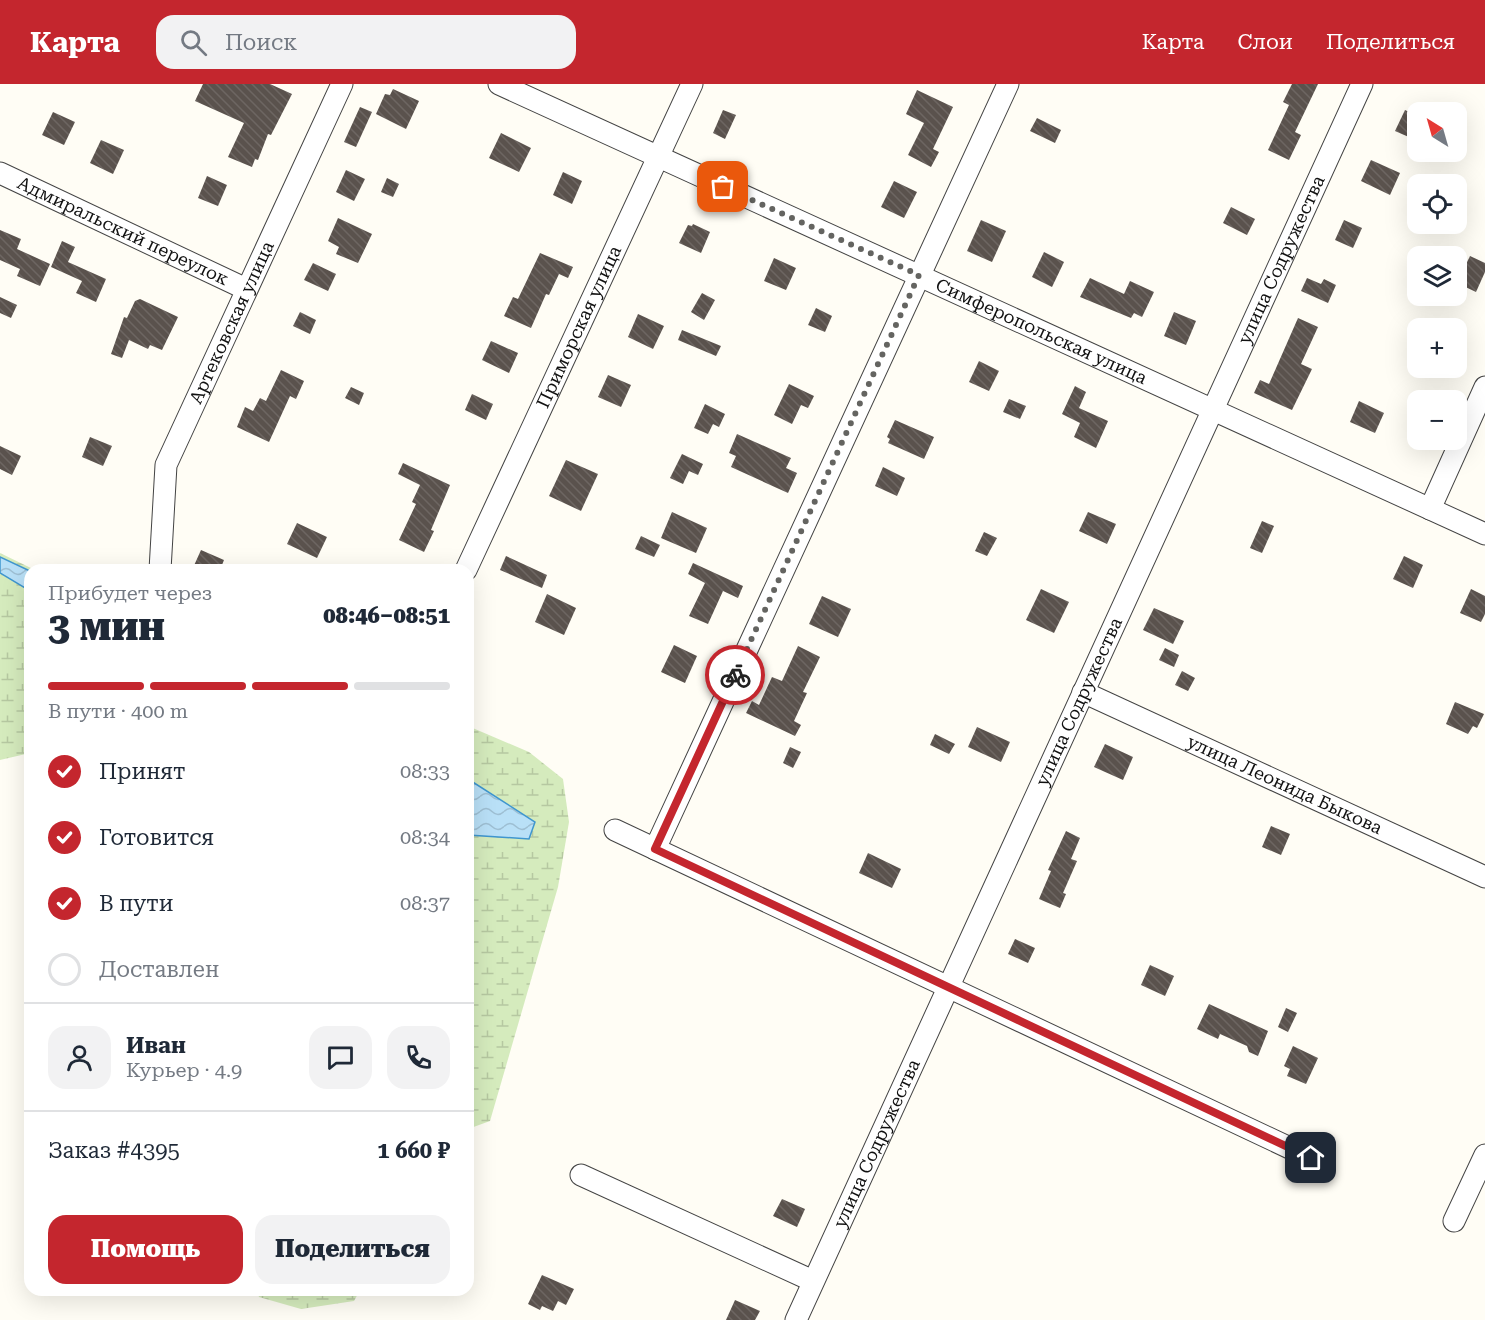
<!DOCTYPE html>
<html lang="ru">
<meta charset="utf-8">
<style>
:root{--surface:#fff;--page:#f2f2f3;--text:#1f2937;--muted:#747a83;--line:#e0e1e3;--accent:#c4262e}
body{margin:0;font-family:"Roboto Serif",serif;background:var(--page);color:var(--text);height:100vh;display:flex;flex-direction:column;font-size:22px;white-space:nowrap}
*{box-sizing:border-box;margin:0}
p{font-size:20px;color:var(--muted)}
.icon{flex:none;width:33px;height:33px;fill:none;stroke:currentColor;stroke-width:2;stroke-linecap:round;stroke-linejoin:round}
.map{position:relative;flex:1;overflow:hidden}
.details{position:absolute;left:24px;top:480px;width:450px;height:732px;display:flex;flex-direction:column;background:var(--surface);border-radius:18px;box-shadow:0 6px 24px #0002}
.details>*{flex:none}
.needle{width:39px;rotate:323deg}
.buttons{position:absolute;left:1407px;top:18px;display:grid;gap:12px}
.buttons a{display:grid;place-items:center;width:60px;height:60px;border-radius:12px;background:var(--surface);box-shadow:0 6px 24px #0002;font-size:30px}
.pin{position:absolute;display:grid;place-items:center;width:51px;height:51px;color:#fff;margin:-26px;border-radius:12px;box-shadow:0 3px 9px #0006}
.courier{position:absolute;display:grid;place-items:center;width:60px;height:60px;margin:-30px;border:4px solid #c4262e;border-radius:50%;background:#fff;color:#222;box-shadow:0 2px 8px #0007}
.overview em{font-style:normal;font-weight:800}
.overview div{display:flex;flex-direction:column-reverse}
.overview{display:flex;align-items:center;justify-content:space-between;height:102px;padding:0 24px}
h1{font-size:39px;font-weight:800;line-height:45px}
.bar{display:grid;grid-template-columns:repeat(4,1fr);gap:9px 6px;align-content:center;height:72px;padding:0 24px}
.bar i{height:8px;border-radius:4px;background:var(--line)}
.bar .active{background:var(--accent)}
.bar p{grid-column:span 4}
.line{display:flex;align-items:center;gap:15px;padding:0 24px;border-top:2px solid var(--line)}
.line div{flex:1}
.round{display:grid;place-items:center;flex:none;width:63px;height:63px;border-radius:18px;background:var(--page)}
ol{padding:0 24px;list-style:none}
li{display:flex;align-items:center;gap:18px;height:66px}
li p{margin-inline-start:auto}
li .icon{padding:6px;border-radius:50%;background:var(--accent);color:#fff;stroke-width:4}
li:last-child{color:var(--muted)}
li i{width:33px;height:33px;border:3px solid var(--line);border-radius:50%}
.primary-button{display:flex;gap:12px;margin-top:auto;padding:12px 24px}
.primary-button a{flex:1;height:69px;border-radius:18px;background:var(--accent);color:#fff;font-size:24px;font-weight:800;line-height:69px;text-align:center}
.primary-button a+a{background:var(--page);color:var(--text)}
header{display:flex;align-items:center;gap:36px;box-sizing:border-box;height:84px;padding:0 30px;background:var(--accent);color:#fff}
header strong{font-size:28px}
nav{display:flex;gap:33px;margin-inline-start:auto;font-size:21px}
.search{width:420px;height:54px;background:var(--page);display:flex;align-items:center;gap:15px;box-sizing:border-box;padding:0 21px;border-radius:18px;color:var(--muted);font-size:22px}
.map>svg:first-child{display:block}
</style>
<header>
<strong>Карта</strong>
<div class="search"><svg class="icon" aria-label="search" viewBox="0 0 24 24"><circle cx="10" cy="10" r="6"/><path d="M15 15l6 6"/></svg>Поиск</div>
<nav><a>Карта</a><a>Слои</a><a>Поделиться</a></nav>
</header>
<div class="map">
<svg width="1485" height="1236" viewBox="0 0 1485 1236">
<defs>
<pattern id="wetland-marsh" width="20" height="14" patternUnits="userSpaceOnUse" patternTransform="scale(1.5)"><rect width="20" height="14" fill="#d5ebbd"/><path d="M1 5h8M5 5V1M11 12h8M15 12V8" fill="none" stroke="#b6c8a1"/></pattern>
<pattern id="water-waves" width="16" height="10" patternUnits="userSpaceOnUse" patternTransform="scale(1.5)"><rect width="16" height="10" fill="#b9e0f7"/><path d="M0 5q4-4 8 0t8 0" fill="none" stroke="#9ebfd3"/></pattern>
<pattern id="building-back-hatch" width="6" height="6" patternUnits="userSpaceOnUse" patternTransform="scale(1.5)"><rect width="6" height="6" fill="#5a524d"/><path d="M-1 5l2 2M0 0l6 6M5-1l2 2" fill="none" stroke="#6d6662"/></pattern>
</defs>
<rect width="100%" height="100%" fill="#fffdf5"/>
<g fill="url(#wetland-marsh)">
<polygon points="0,469 35,486 30,486 30,669 0,676"/>
<polygon points="468,642 529,668 563,695 569,738 558,803 490,1037 468,1045"/>
<polygon points="257,1206 360,1206 354,1217 301,1225 259,1213"/>
</g>
<g fill="url(#water-waves)" stroke="#3f96cf" stroke-width="1.5">
<polygon points="0,473 30,487 30,507 0,489"/>
<polygon points="468,695 535,738 529,755 468,751"/>
</g>
<g fill="url(#building-back-hatch)">
<polygon points="203,0 270,0 292,10 271,51 268,50 258,76 255,75 252,83 228,73 244,39 195,17"/>
<polygon points="1292,0 1318,0 1295,48 1301,51 1289,76 1268,66 1289,21 1283,18"/>
<polygon points="393,5 419,17 406,45 376,30 385,10 390,11"/>
<polygon points="917,6 953,23 933,65 939,68 931,83 908,71 924,39 906,30"/>
<polygon points="360,23 372,28 356,63 344,58"/>
<polygon points="723,26 736,31 725,55 713,49"/>
<polygon points="1405,26 1418,32 1418,57 1395,47"/>
<polygon points="53,28 75,38 64,61 42,51"/>
<polygon points="1037,34 1061,46 1055,59 1030,47"/>
<polygon points="501,49 531,64 519,88 489,74"/>
<polygon points="101,56 124,66 113,90 90,79"/>
<polygon points="1371,76 1400,89 1390,111 1361,97"/>
<polygon points="346,86 365,95 354,117 336,108"/>
<polygon points="563,88 582,97 572,120 553,111"/>
<polygon points="207,92 227,101 218,122 198,114"/>
<polygon points="387,94 399,100 393,113 381,108"/>
<polygon points="894,97 917,108 904,134 881,123"/>
<polygon points="1231,123 1255,135 1247,151 1223,139"/>
<polygon points="338,134 372,150 358,179 336,170 339,163 328,157"/>
<polygon points="981,136 1006,147 992,178 967,167"/>
<polygon points="1344,136 1362,144 1353,164 1335,156"/>
<polygon points="693,140 710,148 701,169 679,159 688,141 692,142"/>
<polygon points="0,146 21,155 17,165 50,180 40,202 17,192 20,185 0,176"/>
<polygon points="62,157 75,163 68,178 106,195 96,218 76,209 82,197 51,183"/>
<polygon points="1044,168 1064,178 1052,203 1032,193"/>
<polygon points="540,169 573,183 568,194 559,190 549,211 546,210 531,244 504,232 513,213 518,215"/>
<polygon points="1470,172 1485,179 1485,188 1476,208 1457,199"/>
<polygon points="774,174 796,184 786,206 764,197"/>
<polygon points="313,179 336,190 328,207 304,196"/>
<polygon points="1090,194 1124,210 1130,197 1154,208 1142,233 1134,229 1131,234 1080,213"/>
<polygon points="1307,194 1321,200 1324,195 1336,201 1328,219 1301,207"/>
<polygon points="702,209 715,216 704,236 691,228"/>
<polygon points="0,213 17,221 11,234 0,229"/>
<polygon points="140,215 178,233 162,266 150,261 148,265 129,256 122,274 111,270 124,233 127,234 135,217"/>
<polygon points="816,224 832,232 825,248 808,241"/>
<polygon points="300,228 316,236 310,250 293,242"/>
<polygon points="1174,228 1196,237 1186,261 1164,252"/>
<polygon points="638,230 664,242 653,265 628,253"/>
<polygon points="1298,234 1318,243 1301,280 1312,285 1292,326 1254,309 1260,296 1269,300"/>
<polygon points="682,246 721,262 716,272 678,256"/>
<polygon points="491,257 518,269 509,289 482,276"/>
<polygon points="979,277 999,287 989,307 969,298"/>
<polygon points="281,286 304,297 296,315 290,312 269,358 237,343 245,323 253,327 260,314 266,317"/>
<polygon points="608,291 631,301 621,323 598,313"/>
<polygon points="789,300 814,312 808,324 801,321 792,340 774,331"/>
<polygon points="1075,302 1086,308 1079,324 1108,337 1096,364 1074,353 1080,339 1062,330"/>
<polygon points="351,303 364,309 359,321 345,314"/>
<polygon points="472,310 493,320 486,336 465,326"/>
<polygon points="1009,315 1026,322 1020,335 1003,328"/>
<polygon points="1359,317 1384,329 1375,349 1350,338"/>
<polygon points="705,320 725,330 719,343 713,340 708,350 694,344"/>
<polygon points="895,336 934,353 924,375 888,359 890,355 887,353"/>
<polygon points="737,350 791,374 786,384 797,389 788,409 731,383 736,372 729,369"/>
<polygon points="90,353 112,362 103,382 82,373"/>
<polygon points="0,362 21,372 12,391 0,385"/>
<polygon points="682,370 703,380 698,391 689,387 683,400 670,394"/>
<polygon points="566,376 598,390 581,427 549,412"/>
<polygon points="403,379 450,401 431,446 434,447 424,468 399,456 416,420 412,418 420,401 398,390"/>
<polygon points="883,383 905,394 897,412 875,402"/>
<polygon points="672,428 707,444 696,469 661,454"/>
<polygon points="1088,428 1116,440 1107,460 1079,447"/>
<polygon points="1262,437 1274,442 1262,469 1250,464"/>
<polygon points="297,439 327,453 317,474 287,460"/>
<polygon points="984,448 997,454 987,472 975,467"/>
<polygon points="641,452 660,461 654,473 635,465"/>
<polygon points="201,466 224,476 220,486 192,486"/>
<polygon points="506,472 547,491 542,504 500,486"/>
<polygon points="1404,472 1423,481 1413,504 1393,495"/>
<polygon points="693,479 743,502 738,514 723,507 708,540 689,532 705,499 688,490"/>
<polygon points="1041,505 1069,518 1054,549 1026,536"/>
<polygon points="1471,505 1485,512 1485,530 1481,538 1460,529"/>
<polygon points="547,510 576,524 564,551 535,538"/>
<polygon points="822,512 851,525 838,553 809,540"/>
<polygon points="1154,524 1184,537 1173,560 1143,546"/>
<polygon points="674,561 697,572 685,599 661,588"/>
<polygon points="798,562 820,573 803,608 807,609 794,637 801,641 795,652 746,629 752,617 759,621 772,593 782,597"/>
<polygon points="1165,564 1179,571 1174,583 1159,576"/>
<polygon points="1182,587 1195,594 1188,607 1175,601"/>
<polygon points="1455,618 1484,630 1477,644 1473,642 1468,650 1446,640"/>
<polygon points="977,643 1010,658 1001,678 968,663"/>
<polygon points="935,650 955,660 949,670 930,661"/>
<polygon points="1105,660 1133,673 1123,696 1094,683"/>
<polygon points="790,663 801,668 793,684 783,679"/>
<polygon points="1271,742 1290,750 1281,771 1262,763"/>
<polygon points="1066,747 1080,754 1071,775 1077,777 1063,809 1066,810 1060,824 1039,815 1051,787 1048,786"/>
<polygon points="868,769 901,785 892,804 859,789"/>
<polygon points="1015,855 1035,864 1028,879 1008,870"/>
<polygon points="1150,881 1174,892 1165,912 1141,901"/>
<polygon points="1209,920 1268,947 1258,972 1249,968 1247,962 1220,950 1218,955 1197,945"/>
<polygon points="1286,924 1297,929 1288,948 1278,943"/>
<polygon points="1293,962 1318,974 1306,1000 1287,992 1290,985 1284,982"/>
<polygon points="782,1115 805,1125 797,1143 773,1132"/>
<polygon points="542,1191 574,1205 566,1221 558,1217 553,1227 542,1222 540,1226 528,1220"/>
<polygon points="735,1216 760,1227 755,1236 726,1236"/>
</g>
<g fill="none" stroke-linecap="round" stroke-linejoin="round">
<defs>
<g id="minor">
<path id="s1" d="M 499,0 L 1485,450"/>
<path id="s2" d="M 0,89 L 246,205"/>
<polyline points="1430,425 1485,303"/>
<path id="s3" d="M 160,486 L 166,381 L 342,0"/>
<path id="s4" d="M 466,486 L 692,0"/>
<path id="s5" d="M 1083,608 L 1485,793"/>
<polyline points="615,746 1311,1074"/>
<polyline points="655,765 1008,0"/>
<polyline points="581,1091 813,1197"/>
<polyline points="1454,1137 1485,1071"/>
<path id="s6" d="M 796,1236 L 1362,0"/>
</g>
</defs>
<use href="#minor" stroke="#444" stroke-width="23"/>
<use href="#minor" stroke="#fff" stroke-width="21"/>
</g>
<g fill="none" stroke-linecap="round" stroke-linejoin="round">
<polyline stroke="#646461" stroke-width="6" stroke-dasharray="0 10.8" points="723,103 919,191 735,591"/>
<polyline stroke="#c4262e" stroke-width="8" points="735,591 655,765 1311,1074"/>
</g>
<g text-anchor="middle" stroke-width="6" stroke-linejoin="round" paint-order="stroke">
<g font-size="18" fill="#111" stroke="#fff">
<text dy="6" stroke="none"><textPath href="#s2" startOffset="136">Адмиральский переулок</textPath></text>
<text dy="6" stroke="none"><textPath href="#s6" startOffset="1166">улица Содружества</textPath></text>
<text dy="6" stroke="none"><textPath href="#s3" startOffset="262">Артековская улица</textPath></text>
<text dy="6" stroke="none"><textPath href="#s4" startOffset="268">Приморская улица</textPath></text>
<text dy="6" stroke="none"><textPath href="#s1" startOffset="596">Симферопольская улица</textPath></text>
<text dy="6" stroke="none"><textPath href="#s6" startOffset="680">улица Содружества</textPath></text>
<text dy="6" stroke="none"><textPath href="#s5" startOffset="222">улица Леонида Быкова</textPath></text>
<text dy="6" stroke="none"><textPath href="#s6" startOffset="194">улица Содружества</textPath></text>
</g>
</g>
</svg>
<div class="buttons">
<a><svg class="needle" viewBox="-14 -14 28 28"><path d="M0-13l5 13h-10z" fill="#e53935"/><path d="M0 13l5-13h-10z" fill="#747a83"/></svg></a>
<a><svg class="icon" aria-label="locate" viewBox="0 0 24 24"><circle cx="12" cy="12" r="6"/><path d="M12 2v4M12 18v4M2 12h4M18 12h4"/></svg></a>
<a><svg class="icon" aria-label="layers" viewBox="0 0 24 24"><path d="M12 4l9 5-9 5-9-5zM3 14l9 5 9-5"/></svg></a>
<a>+</a>
<a>−</a>
</div>
<div class="pin" style="left:723px;top:103px;background:#ea580c"><svg class="icon" aria-label="bag" viewBox="0 0 24 24"><path d="M5 8h14l-1 12H6zM9 8a3 3 0 0 1 6 0"/></svg></div>
<div class="pin" style="left:1311px;top:1074px;background:#1f2937"><svg class="icon" aria-label="home" viewBox="0 0 24 24"><path d="M3 11l9-7 9 7M6 9v11h12V9"/></svg></div>
<div class="courier" style="left:735px;top:591px"><svg class="icon" aria-label="bike" viewBox="0 0 24 24"><circle cx="6" cy="16" r="4"/><circle cx="18" cy="16" r="4"/><path d="M6 16l4-8h5l3 8M10 8l3 8H6M13 5h3"/></svg></div>
<section class="details">
<div class="overview"><div><h1>3 мин</h1><p>Прибудет через</p></div><em>08:46–08:51</em></div>
<div class="bar"><i class="active"></i><i class="active"></i><i class="active"></i><i></i><p>В пути · 400 m</p></div>
<ol>
<li><svg class="icon" aria-label="check" viewBox="0 0 24 24"><path d="M5 12l5 5 9-10"/></svg>Принят<p>08:33</p></li>
<li><svg class="icon" aria-label="check" viewBox="0 0 24 24"><path d="M5 12l5 5 9-10"/></svg>Готовится<p>08:34</p></li>
<li><svg class="icon" aria-label="check" viewBox="0 0 24 24"><path d="M5 12l5 5 9-10"/></svg>В пути<p>08:37</p></li>
<li><i></i>Доставлен</li>
</ol>
<div class="line" style="height:108px"><a class="round"><svg class="icon" aria-label="person" viewBox="0 0 24 24"><circle cx="12" cy="8" r="4"/><path d="M4 21q1-7 8-7t8 7"/></svg></a><div><b>Иван</b><p>Курьер · 4.9</p></div><a class="round"><svg class="icon" aria-label="chat" viewBox="0 0 24 24"><path d="M4 5h16v11H9l-5 4z"/></svg></a><a class="round"><svg class="icon" aria-label="phone" viewBox="0 0 24 24"><path d="M5 4h4l2 5-3 2q2 4 5 5l2-3 5 2v4C11 20 4 13 5 4z"/></svg></a></div>
<div class="line" style="height:78px"><div>Заказ #4395</div><b>1 660 ₽</b></div>
<div class="primary-button"><a>Помощь</a><a>Поделиться</a></div>
</section>
</div>
